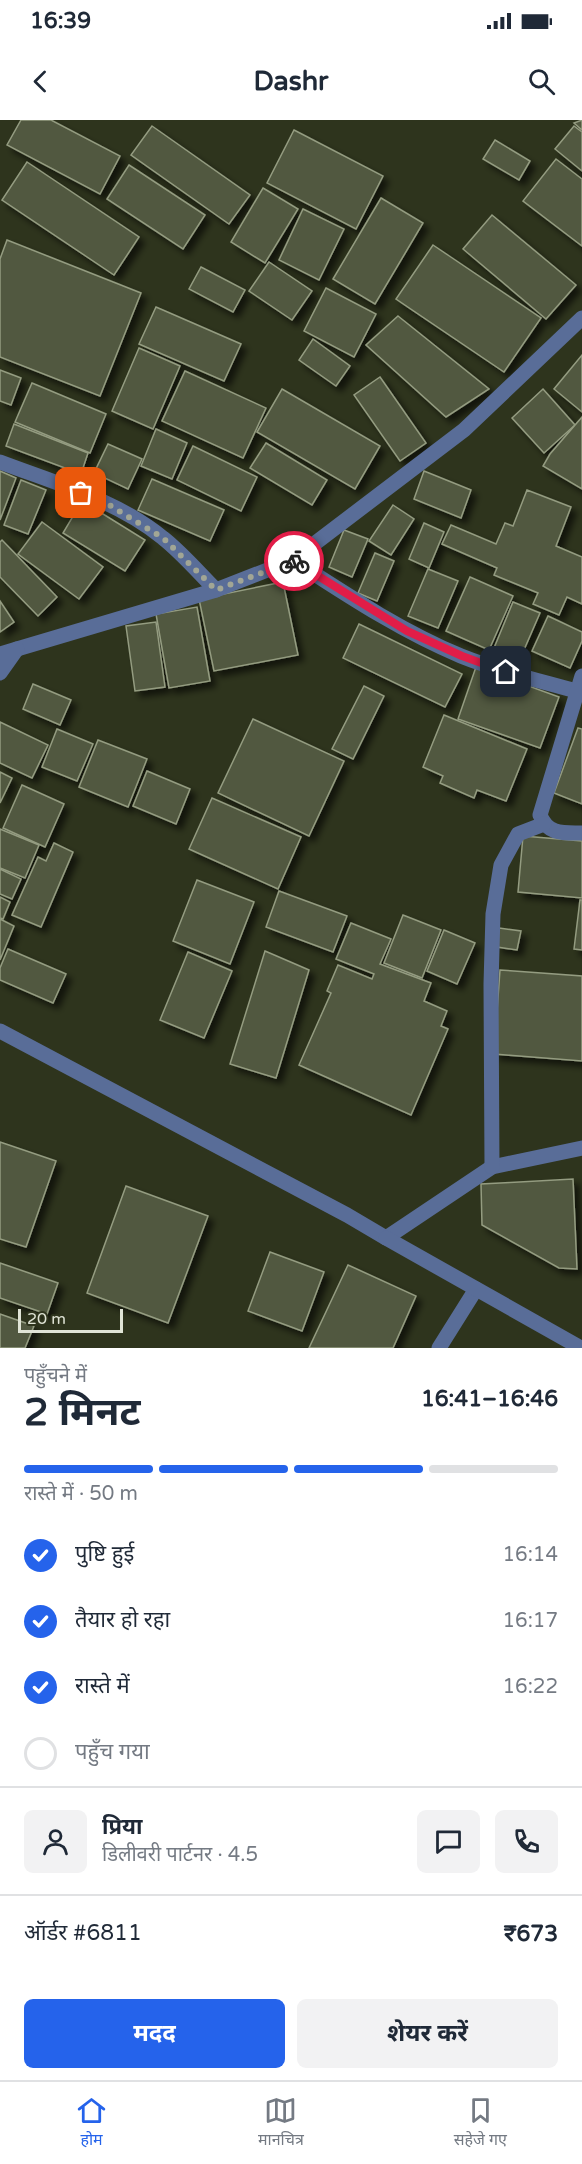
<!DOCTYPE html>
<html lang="hi">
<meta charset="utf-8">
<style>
:root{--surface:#fff;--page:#f2f2f3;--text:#1f2937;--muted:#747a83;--line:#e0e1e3;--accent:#2563eb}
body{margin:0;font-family:"Varela Round","Noto Sans Devanagari",sans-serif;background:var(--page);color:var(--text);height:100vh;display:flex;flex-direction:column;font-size:22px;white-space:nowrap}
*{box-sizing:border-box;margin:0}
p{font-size:20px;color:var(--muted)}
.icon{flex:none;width:33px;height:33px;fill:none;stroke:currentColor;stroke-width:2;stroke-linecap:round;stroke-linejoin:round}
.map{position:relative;height:1228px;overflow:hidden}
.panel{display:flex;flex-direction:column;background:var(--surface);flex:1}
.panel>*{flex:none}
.scale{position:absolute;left:18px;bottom:15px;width:105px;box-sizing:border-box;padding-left:6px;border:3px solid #e0e4d6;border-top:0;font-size:16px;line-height:21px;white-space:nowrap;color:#e0e4d6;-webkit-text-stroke:4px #2e341d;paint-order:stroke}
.pin{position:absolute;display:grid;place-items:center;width:51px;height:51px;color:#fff;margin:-26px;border-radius:12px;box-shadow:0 3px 9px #0006}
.courier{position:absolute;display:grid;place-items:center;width:60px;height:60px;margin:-30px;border:4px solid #e11d48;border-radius:50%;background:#fff;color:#222;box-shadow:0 2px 8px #0007}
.headline em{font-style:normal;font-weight:700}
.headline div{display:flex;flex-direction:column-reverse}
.headline{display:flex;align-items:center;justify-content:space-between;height:102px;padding:0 24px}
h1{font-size:39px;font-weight:700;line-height:45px}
.bar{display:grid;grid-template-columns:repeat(4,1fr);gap:9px 6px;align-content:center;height:72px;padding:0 24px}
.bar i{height:8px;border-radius:4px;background:var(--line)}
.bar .selected{background:var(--accent)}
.bar p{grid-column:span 4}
.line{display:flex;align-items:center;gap:15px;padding:0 24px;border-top:2px solid var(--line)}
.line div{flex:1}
.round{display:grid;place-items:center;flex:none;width:63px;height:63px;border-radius:9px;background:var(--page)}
ol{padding:0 24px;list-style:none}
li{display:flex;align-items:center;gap:18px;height:66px}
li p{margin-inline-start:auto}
li .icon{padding:6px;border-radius:50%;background:var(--accent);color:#fff;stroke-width:4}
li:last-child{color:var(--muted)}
li i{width:33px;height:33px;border:3px solid var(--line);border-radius:50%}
.action{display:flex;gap:12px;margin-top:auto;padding:12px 24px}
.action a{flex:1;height:69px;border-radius:9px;background:var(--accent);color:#fff;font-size:24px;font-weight:700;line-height:69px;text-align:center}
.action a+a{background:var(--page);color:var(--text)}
.status{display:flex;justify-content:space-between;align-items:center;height:42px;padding:0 30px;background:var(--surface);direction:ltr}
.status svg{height:16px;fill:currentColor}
header{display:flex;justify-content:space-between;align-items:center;height:78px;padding:0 24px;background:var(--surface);font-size:27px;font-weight:700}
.menu{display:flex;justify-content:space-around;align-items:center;height:84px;border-top:2px solid var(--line);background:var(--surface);font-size:16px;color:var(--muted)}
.menu a{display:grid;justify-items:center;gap:3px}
.menu .selected{color:var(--accent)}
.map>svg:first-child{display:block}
</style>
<div class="status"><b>16:39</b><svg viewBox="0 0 49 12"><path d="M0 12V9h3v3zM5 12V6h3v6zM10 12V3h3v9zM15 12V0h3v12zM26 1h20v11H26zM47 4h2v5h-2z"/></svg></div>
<header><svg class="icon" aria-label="back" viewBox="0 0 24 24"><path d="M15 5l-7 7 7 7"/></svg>Dashr<svg class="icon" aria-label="search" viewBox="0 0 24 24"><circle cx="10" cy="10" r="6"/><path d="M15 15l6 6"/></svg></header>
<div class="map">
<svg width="582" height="1228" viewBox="0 0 582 1228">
<defs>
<filter id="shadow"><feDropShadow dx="5.5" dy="5.5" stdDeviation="3" flood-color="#0009"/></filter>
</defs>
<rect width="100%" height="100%" fill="#2e341d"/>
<g fill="#51583f" stroke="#949c81" stroke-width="1.5" filter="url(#shadow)">
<polygon points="21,0 51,0 120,36 100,74 7,25"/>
<polygon points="582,0 582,10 574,3"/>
<polygon points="152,6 250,75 229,104 131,35"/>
<polygon points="574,6 582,12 582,51 555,29"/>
<polygon points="294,10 383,56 356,109 267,63"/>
<polygon points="495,20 530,41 519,60 483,39"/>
<polygon points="556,39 582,59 582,126 523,81"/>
<polygon points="27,42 139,117 114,155 2,80"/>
<polygon points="129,45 205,95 183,129 107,79"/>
<polygon points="263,68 298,89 265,143 231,122"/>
<polygon points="381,78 423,103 375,184 333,159"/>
<polygon points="303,89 344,109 319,160 279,140"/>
<polygon points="492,95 576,165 546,199 463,129"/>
<polygon points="7,120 141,173 100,276 0,237 0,139"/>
<polygon points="433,125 541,198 504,252 396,179"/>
<polygon points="269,142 312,171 292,200 249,171"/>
<polygon points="201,147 245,170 233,192 189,169"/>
<polygon points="326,168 376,194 354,237 304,211"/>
<polygon points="156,187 241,224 224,261 139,224"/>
<polygon points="398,196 489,269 446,297 366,225"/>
<polygon points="313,219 350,246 336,266 299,240"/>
<polygon points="139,228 180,246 153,309 112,291"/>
<polygon points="582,235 582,292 554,269"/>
<polygon points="0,250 21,258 11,285 0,281"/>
<polygon points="185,251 266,288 243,338 162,301"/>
<polygon points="380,257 426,323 400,341 354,275"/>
<polygon points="32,263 106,294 90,333 15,302"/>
<polygon points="282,269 380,326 355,369 257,312"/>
<polygon points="543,269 575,305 544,333 512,298"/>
<polygon points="582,297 582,369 543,346 550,334"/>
<polygon points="14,304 88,333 81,354 6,326"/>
<polygon points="156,309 187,323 172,359 141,346"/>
<polygon points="266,323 327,360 312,385 250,348"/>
<polygon points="108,324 142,339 128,369 94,353"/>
<polygon points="193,326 257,357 241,391 177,360"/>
<polygon points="0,351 16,358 0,400"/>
<polygon points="424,351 471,370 461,398 414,379"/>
<polygon points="152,359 224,390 210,421 138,390"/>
<polygon points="21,360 46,370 28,414 4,405"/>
<polygon points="527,370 571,387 556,426 582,437 582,484 567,477 559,495 533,484 538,473 494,455 497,448 442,424 451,405 496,424 505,403 513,406"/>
<polygon points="82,381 145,420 125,451 63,413"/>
<polygon points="393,385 414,399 391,435 369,421"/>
<polygon points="42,402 103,447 79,479 18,434"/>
<polygon points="424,403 444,412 429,448 409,439"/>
<polygon points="344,410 368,419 352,457 329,447"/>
<polygon points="2,420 57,477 38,496 0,457 0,422"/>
<polygon points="375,433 394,441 377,481 358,473"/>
<polygon points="428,449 458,461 438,508 408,496"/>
<polygon points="470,457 513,476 489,530 446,511"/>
<polygon points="283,462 298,535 214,551 199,479"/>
<polygon points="0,481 14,502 0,512"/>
<polygon points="513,482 540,493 520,539 494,528"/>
<polygon points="197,487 210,561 169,568 156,494"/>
<polygon points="548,496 582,512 582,521 570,548 532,531"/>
<polygon points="156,502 165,567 135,571 126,506"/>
<polygon points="359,504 462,554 445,587 343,538"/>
<polygon points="476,547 559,577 540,628 458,599"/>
<polygon points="33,564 71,580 60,605 23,589"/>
<polygon points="364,566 384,576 353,639 332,629"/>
<polygon points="444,595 527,629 506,681 477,670 474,678 440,663 443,656 423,647"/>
<polygon points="253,599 344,641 309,716 218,673"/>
<polygon points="0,602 48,625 32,658 0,643"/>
<polygon points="578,608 582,609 582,684 554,673"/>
<polygon points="57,609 93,624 77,661 42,647"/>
<polygon points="98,620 147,639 128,687 79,667"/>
<polygon points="147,651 190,669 176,704 133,686"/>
<polygon points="0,652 12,658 0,683"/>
<polygon points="22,665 64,684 45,727 3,708"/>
<polygon points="212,678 301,717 278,769 189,729"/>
<polygon points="0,709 39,725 25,758 0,748"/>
<polygon points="523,716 582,721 582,778 518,772"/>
<polygon points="54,723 73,732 41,807 12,795 38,737 46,741"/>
<polygon points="0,749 21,759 12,779 0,774"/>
<polygon points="197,760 254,782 230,844 173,821"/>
<polygon points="279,771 347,796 333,832 266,807"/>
<polygon points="0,777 10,782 3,799 0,798"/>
<polygon points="580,780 582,780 582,830 574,829"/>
<polygon points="403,795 441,810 422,858 384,843"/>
<polygon points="0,799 14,806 0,840"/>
<polygon points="351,803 391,819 380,844 431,863 424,881 447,891 441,906 448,909 411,995 299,945 331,873 327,871 338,845 372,859 374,854 336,839"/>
<polygon points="499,808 521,811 517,830 497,827"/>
<polygon points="444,810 475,823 457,864 427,851"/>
<polygon points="8,829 66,854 53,883 0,860 0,848"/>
<polygon points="265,831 309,850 276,958 230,944"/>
<polygon points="188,832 232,851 204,918 160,900"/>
<polygon points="500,850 582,856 582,941 494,934"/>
<polygon points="0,1022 56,1041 26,1127 0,1119"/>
<polygon points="573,1059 577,1149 559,1148 482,1105 481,1064"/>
<polygon points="126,1066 208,1096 168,1203 87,1173"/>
<polygon points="270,1132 324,1152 302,1211 248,1191"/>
<polygon points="0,1143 58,1163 47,1194 0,1178"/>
<polygon points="348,1145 416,1176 393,1228 309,1228"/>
<polygon points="0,1194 34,1206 25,1228 0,1228"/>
</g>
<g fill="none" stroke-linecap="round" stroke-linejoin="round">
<polyline stroke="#596d98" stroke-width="15" points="439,1228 476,1169"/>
<g stroke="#596d98" stroke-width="15">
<path d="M 0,342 C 55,363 117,380 163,418 C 182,433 199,453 216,470"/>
<path d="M 293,440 C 347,475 401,511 461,536 C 498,551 537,560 576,571"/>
<polyline points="17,529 216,470 293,440 464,310 582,198"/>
<polyline points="0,534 17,529 0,553"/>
<path d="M 582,556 L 540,695 C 548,715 563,713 582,713"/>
<polyline points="0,911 347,1095 386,1118 492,1047 582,1028"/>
<polyline points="492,1047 491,864 493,794 501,745 518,714 544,704"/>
<polyline points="386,1118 581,1228"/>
</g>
</g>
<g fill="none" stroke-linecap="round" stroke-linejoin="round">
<polyline stroke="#a2a695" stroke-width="6" stroke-dasharray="0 10.8" points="81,373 101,380 163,418 216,470 294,441"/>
<polyline stroke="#e11d48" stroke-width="8" points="294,441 407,511 462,536 506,552"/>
</g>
</svg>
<div class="scale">20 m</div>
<div class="pin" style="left:81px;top:373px;background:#ea580c"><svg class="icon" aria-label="bag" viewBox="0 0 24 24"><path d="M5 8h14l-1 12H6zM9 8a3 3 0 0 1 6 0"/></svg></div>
<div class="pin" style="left:506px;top:552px;background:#1f2937"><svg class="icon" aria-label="home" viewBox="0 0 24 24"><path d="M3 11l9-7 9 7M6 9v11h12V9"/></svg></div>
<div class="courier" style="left:294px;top:441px"><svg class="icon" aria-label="bike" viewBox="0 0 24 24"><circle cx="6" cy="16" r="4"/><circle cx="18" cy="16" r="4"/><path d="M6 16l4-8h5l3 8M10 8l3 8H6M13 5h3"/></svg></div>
</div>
<section class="panel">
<div class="headline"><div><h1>2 मिनट</h1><p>पहुँचने में</p></div><em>16:41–16:46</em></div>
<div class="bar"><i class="selected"></i><i class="selected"></i><i class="selected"></i><i></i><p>रास्ते में · 50 m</p></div>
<ol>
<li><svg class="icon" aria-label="check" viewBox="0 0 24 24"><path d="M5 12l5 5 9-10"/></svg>पुष्टि हुई<p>16:14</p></li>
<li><svg class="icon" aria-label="check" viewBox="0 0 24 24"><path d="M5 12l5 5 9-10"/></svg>तैयार हो रहा<p>16:17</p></li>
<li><svg class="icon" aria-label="check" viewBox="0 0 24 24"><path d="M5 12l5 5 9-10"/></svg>रास्ते में<p>16:22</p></li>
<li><i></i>पहुँच गया</li>
</ol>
<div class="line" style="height:108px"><a class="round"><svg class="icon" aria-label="person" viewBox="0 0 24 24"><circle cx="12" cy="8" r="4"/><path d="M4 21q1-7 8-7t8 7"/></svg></a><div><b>प्रिया</b><p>डिलीवरी पार्टनर · 4.5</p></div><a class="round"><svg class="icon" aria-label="chat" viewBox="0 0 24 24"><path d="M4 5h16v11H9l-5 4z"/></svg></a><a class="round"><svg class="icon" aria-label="phone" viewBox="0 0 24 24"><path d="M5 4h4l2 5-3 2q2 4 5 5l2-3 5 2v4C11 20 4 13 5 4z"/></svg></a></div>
<div class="line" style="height:78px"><div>ऑर्डर #6811</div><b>₹673</b></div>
<div class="action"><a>मदद</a><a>शेयर करें</a></div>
</section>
<nav class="menu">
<a class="selected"><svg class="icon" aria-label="home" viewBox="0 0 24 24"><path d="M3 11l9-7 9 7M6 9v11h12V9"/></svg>होम</a>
<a><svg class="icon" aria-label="map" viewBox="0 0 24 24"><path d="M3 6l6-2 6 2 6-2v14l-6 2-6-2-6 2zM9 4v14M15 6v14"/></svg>मानचित्र</a>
<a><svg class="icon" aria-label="saved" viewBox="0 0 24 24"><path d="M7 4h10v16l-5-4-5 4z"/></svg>सहेजे गए</a>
</nav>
